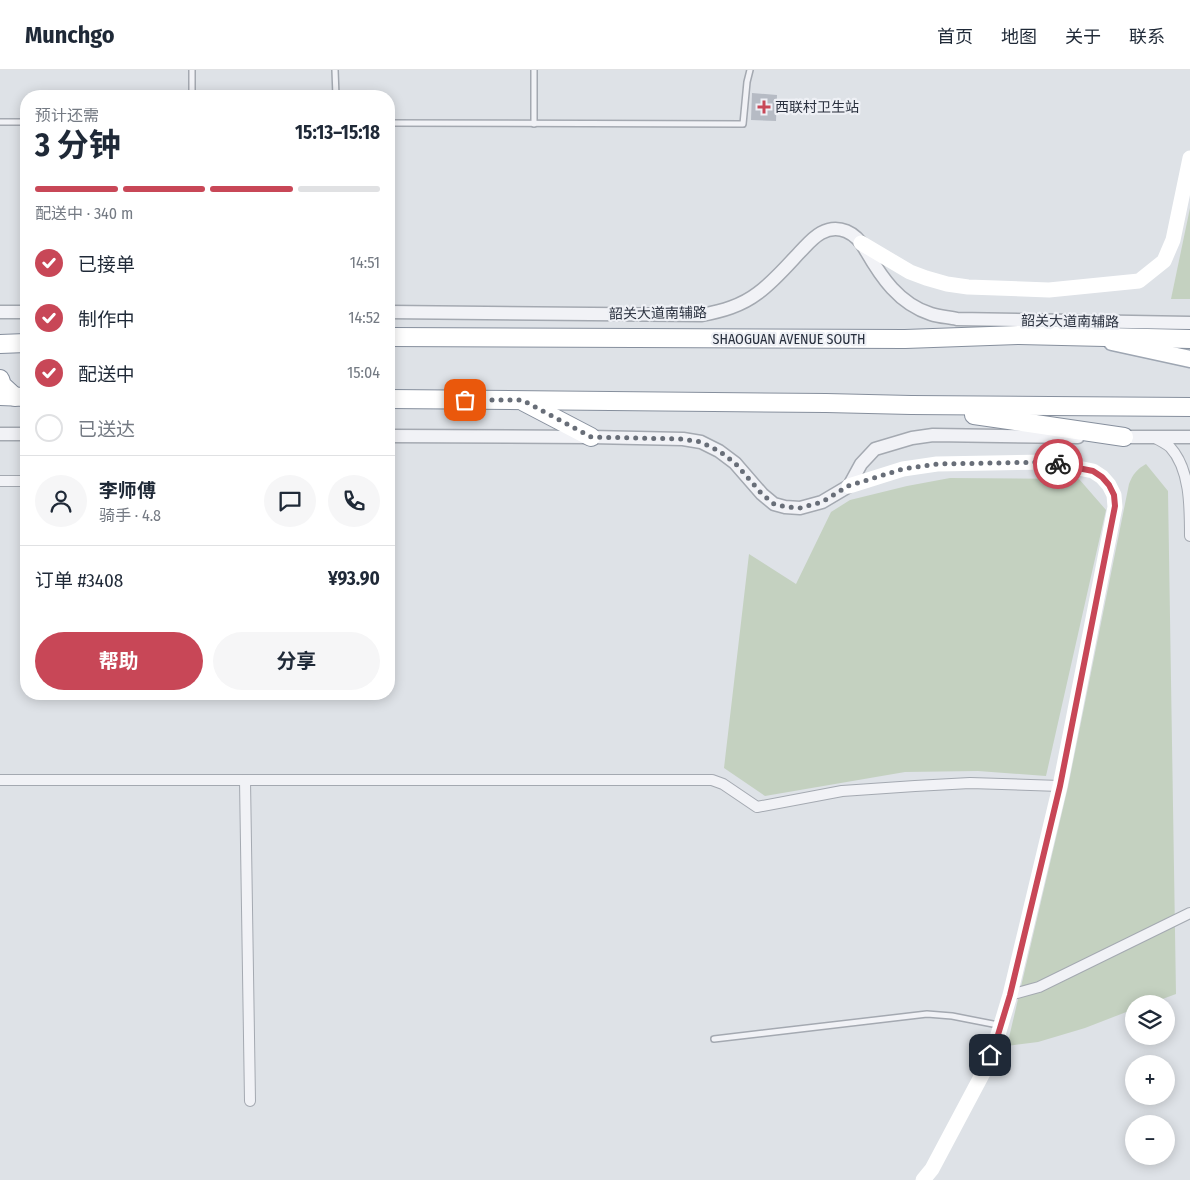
<!DOCTYPE html>
<html lang="zh">
<meta charset="utf-8">
<style>
:root{--surface:#fff;--page:#f6f6f7;--text:#1f2937;--muted:#747a83;--line:#e0e1e3;--accent:#c84757}
body{margin:0;font-family:"Fira Sans Condensed","Noto Sans SC",sans-serif;background:var(--page);color:var(--text);height:100vh;display:flex;flex-direction:column;font-size:19px;white-space:nowrap}
*{box-sizing:border-box;margin:0}
p{font-size:16px;color:var(--muted)}
.icon{flex:none;width:28px;height:28px;fill:none;stroke:currentColor;stroke-width:2;stroke-linecap:round;stroke-linejoin:round}
.map{position:relative;flex:1;overflow:hidden}
.side{position:absolute;left:20px;top:20px;width:375px;height:610px;display:flex;flex-direction:column;background:var(--surface);border-radius:20px;box-shadow:0 2px 12px #0003}
.side>*{flex:none}
.buttons{position:absolute;left:1125px;top:925px;display:grid;gap:10px}
.buttons a{display:grid;place-items:center;width:50px;height:50px;border-radius:50%;background:var(--surface);box-shadow:0 2px 12px #0003;font-size:25px}
.pin{position:absolute;display:grid;place-items:center;width:42px;height:42px;color:#fff;margin:-21px;border-radius:10px;box-shadow:0 2px 8px #0006}
.courier{position:absolute;display:grid;place-items:center;width:50px;height:50px;margin:-25px;border:4px solid #c84757;border-radius:50%;background:#fff;color:#222;box-shadow:0 1px 6px #0007}
.overview em{font-style:normal;font-weight:700}
.overview div{display:flex;flex-direction:column-reverse}
.overview{display:flex;align-items:center;justify-content:space-between;height:85px;padding:0 15px}
h1{font-size:32px;font-weight:700;line-height:38px}
.bar{display:grid;grid-template-columns:repeat(4,1fr);gap:8px 5px;align-content:center;height:60px;padding:0 15px}
.bar i{height:6px;border-radius:4px;background:var(--line)}
.bar .current{background:var(--accent)}
.bar p{grid-column:span 4}
.line{display:flex;align-items:center;gap:12px;padding:0 15px;border-top:1px solid var(--line)}
.line div{flex:1}
.round{display:grid;place-items:center;flex:none;width:52px;height:52px;border-radius:26px;background:var(--page)}
ol{padding:0 15px;list-style:none}
li{display:flex;align-items:center;gap:15px;height:55px}
li p{margin-inline-start:auto}
li .icon{padding:5px;border-radius:50%;background:var(--accent);color:#fff;stroke-width:4}
li:last-child{color:var(--muted)}
li i{width:28px;height:28px;border:2px solid var(--line);border-radius:50%}
.primary-button{display:flex;gap:10px;margin-top:auto;padding:10px 15px}
.primary-button a{flex:1;height:58px;border-radius:30px;background:var(--accent);color:#fff;font-size:20px;font-weight:700;line-height:58px;text-align:center}
.primary-button a+a{background:var(--page);color:var(--text)}
header{display:flex;align-items:center;gap:30px;box-sizing:border-box;height:70px;padding:0 25px;background:var(--surface);border-bottom:1px solid var(--line)}
header strong{font-size:24px}
nav{display:flex;gap:28px;margin-inline-start:auto;font-size:18px}
.map>svg:first-child{display:block}
</style>
<header>
<strong>Munchgo</strong>
<nav><a>首页</a><a>地图</a><a>关于</a><a>联系</a></nav>
</header>
<div class="map">
<svg width="1190" height="1110" viewBox="0 0 1190 1110">
<rect width="100%" height="100%" fill="#dee2e7"/>
<g fill="#c4d1c0">
<polygon points="1190,138 1190,229 1171,229"/>
<path d="M 1146,394 L 1168,421 L 1176,924 L 1149,934 L 1134,934 L 1134,939 L 1085,958 L 1038,972 L 1007,976 L 1068,717 L 1129,414 C 1133,404 1137,399 1146,394 Z"/>
<polygon points="950,408 1079,409 1106,440 1046,706 978,701 905,702 765,726 724,698 749,484 796,514 831,442 850,430 907,416"/>
</g>
<polygon fill="#b6bbc4" points="752,23 777,25 776,51 751,50"/>
<g fill="none" stroke-linecap="round" stroke-linejoin="round">
<defs>
<g id="service">
<polyline points="192,0 192,26"/>
<polyline points="335,0 336,26"/>
<polyline points="534,0 534,54"/>
<polyline points="0,52 26,52"/>
<polyline points="389,53 743,54 747,12 750,0"/>
<polyline points="714,969 927,944 952,946 998,955"/>
</g>
<g id="minor">
<path d="M 1153,367 C 1159,370 1165,373 1170,377 C 1190,399 1190,435 1190,466"/>
<polyline points="0,411 26,411"/>
<polyline points="0,710 712,710 723,714 757,737 842,721 915,716 970,713 1060,716"/>
<polyline points="245,710 250,1031"/>
<polyline points="1010,925 1039,917 1190,843"/>
</g>
<g id="tertiary">
<polyline points="0,242 26,242"/>
<path d="M 389,242 L 702,245 C 722,241 741,236 758,223 C 773,212 786,197 799,183 C 806,176 812,168 821,163 C 839,153 856,163 865,179 C 881,207 899,234 931,244 C 940,247 949,247 957,249 L 1190,253"/>
<polyline points="0,364 26,364"/>
<polyline points="389,366 591,367 683,369 701,372 719,381 735,393 762,424 774,434 785,437 800,438 822,432 849,416 861,394 875,379 912,368 933,365 1078,367"/>
<polyline points="1115,367 1190,367"/>
</g>
<polyline id="primary" points="1112,272 1190,289"/>
<g id="trunk">
<polyline points="389,267 905,269 1019,265 1190,269"/>
<polyline points="0,274 26,273"/>
<polyline points="0,309 2,315 15,327"/>
<polyline points="0,326 26,327"/>
<polyline points="389,329 826,333 911,335 1190,337"/>
<polyline points="524,332 591,367"/>
<polyline points="974,345 1124,367"/>
</g>
</defs>
<use href="#service" stroke="#a4a9b1" stroke-width="8"/>
<use href="#minor" stroke="#a4a9b1" stroke-width="12"/>
<use href="#tertiary" stroke="#a4a9b1" stroke-width="15"/>
<use href="#primary" stroke="#9ea6b2" stroke-width="19"/>
<use href="#trunk" stroke="#868f9d" stroke-width="20"/>
<use href="#service" stroke="#f1f2f6" stroke-width="5"/>
<use href="#minor" stroke="#f1f2f6" stroke-width="10"/>
<use href="#tertiary" stroke="#f1f2f6" stroke-width="12"/>
<g stroke="#fff" stroke-width="15">
<polyline points="861,173 910,202 926,208 947,214 968,217 1049,220 1139,211 1164,191 1173,170 1190,88"/>
<polyline points="849,416 903,399 937,394 1049,392 1093,401 1102,407 1109,415 1114,425 1115,437 1060,716 1010,925 997,968 983,1003 932,1099 923,1110"/>
</g>
<use href="#primary" stroke="#fff" stroke-width="16"/>
<use href="#trunk" stroke="#fff" stroke-width="18"/>
</g>
<g fill="none" stroke-linecap="round" stroke-linejoin="round">
<polyline stroke="#686e78" stroke-width="5" stroke-dasharray="0 9" points="465,330 522,330 591,367 682,369 701,372 719,381 735,393 762,424 774,434 786,437 800,438 822,432 848,416 903,399 937,394 1049,392 1058,394"/>
<polyline stroke="#c84757" stroke-width="6" points="990,985 997,968 1010,925 1060,716 1115,436 1114,425 1109,415 1102,407 1093,401 1058,394"/>
</g>
<path fill="#c84757" stroke="#eef0f5" stroke-width="2" d="M761.5 29.5h5v5h5v5h-5v5h-5v-5h-5v-5h5z"/>
<g text-anchor="middle" stroke-width="4.5" stroke-linejoin="round" paint-order="stroke">
<g font-size="14" fill="#282f3d" stroke="#eef0f5" text-anchor="start">
<text x="775" y="42">西联村卫生站</text>
</g>
<g font-size="14" fill="#282f3d" stroke="#eef0f5">
<text transform="translate(658 243) rotate(-1)" y="5">韶关大道南辅路</text>
<text transform="translate(1070 251) rotate(1)" y="5">韶关大道南辅路</text>
<text x="789" y="274">SHAOGUAN AVENUE SOUTH</text>
</g>
</g>
</svg>
<div class="buttons">
<a><svg class="icon" aria-label="layers" viewBox="0 0 24 24"><path d="M12 4l9 5-9 5-9-5zM3 14l9 5 9-5"/></svg></a>
<a>+</a>
<a>−</a>
</div>
<div class="pin" style="left:465px;top:330px;background:#ea580c"><svg class="icon" aria-label="bag" viewBox="0 0 24 24"><path d="M5 8h14l-1 12H6zM9 8a3 3 0 0 1 6 0"/></svg></div>
<div class="pin" style="left:990px;top:985px;background:#1f2937"><svg class="icon" aria-label="home" viewBox="0 0 24 24"><path d="M3 11l9-7 9 7M6 9v11h12V9"/></svg></div>
<div class="courier" style="left:1058px;top:394px"><svg class="icon" aria-label="bike" viewBox="0 0 24 24"><circle cx="6" cy="16" r="4"/><circle cx="18" cy="16" r="4"/><path d="M6 16l4-8h5l3 8M10 8l3 8H6M13 5h3"/></svg></div>
<section class="side">
<div class="overview"><div><h1>3 分钟</h1><p>预计还需</p></div><em>15:13–15:18</em></div>
<div class="bar"><i class="current"></i><i class="current"></i><i class="current"></i><i></i><p>配送中 · 340 m</p></div>
<ol>
<li><svg class="icon" aria-label="check" viewBox="0 0 24 24"><path d="M5 12l5 5 9-10"/></svg>已接单<p>14:51</p></li>
<li><svg class="icon" aria-label="check" viewBox="0 0 24 24"><path d="M5 12l5 5 9-10"/></svg>制作中<p>14:52</p></li>
<li><svg class="icon" aria-label="check" viewBox="0 0 24 24"><path d="M5 12l5 5 9-10"/></svg>配送中<p>15:04</p></li>
<li><i></i>已送达</li>
</ol>
<div class="line" style="height:90px"><a class="round"><svg class="icon" aria-label="person" viewBox="0 0 24 24"><circle cx="12" cy="8" r="4"/><path d="M4 21q1-7 8-7t8 7"/></svg></a><div><b>李师傅</b><p>骑手 · 4.8</p></div><a class="round"><svg class="icon" aria-label="chat" viewBox="0 0 24 24"><path d="M4 5h16v11H9l-5 4z"/></svg></a><a class="round"><svg class="icon" aria-label="phone" viewBox="0 0 24 24"><path d="M5 4h4l2 5-3 2q2 4 5 5l2-3 5 2v4C11 20 4 13 5 4z"/></svg></a></div>
<div class="line" style="height:65px"><div>订单 #3408</div><b>¥93.90</b></div>
<div class="primary-button"><a>帮助</a><a>分享</a></div>
</section>
</div>
